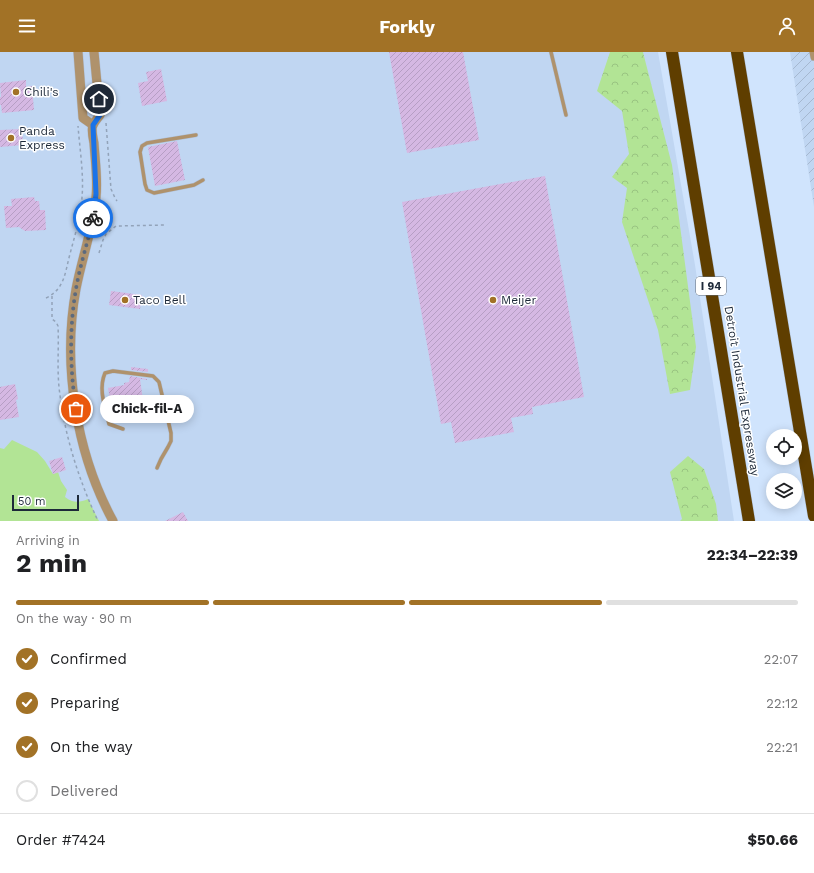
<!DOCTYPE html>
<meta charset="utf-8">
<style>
:root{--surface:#fff;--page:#f6f6f6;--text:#202124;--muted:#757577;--line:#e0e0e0;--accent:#a27226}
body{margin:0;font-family:"Work Sans",sans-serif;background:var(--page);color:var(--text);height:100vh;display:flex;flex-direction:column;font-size:15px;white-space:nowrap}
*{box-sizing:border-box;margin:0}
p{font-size:13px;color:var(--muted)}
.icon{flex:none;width:22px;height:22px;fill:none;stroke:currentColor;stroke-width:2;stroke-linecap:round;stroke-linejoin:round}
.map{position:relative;height:469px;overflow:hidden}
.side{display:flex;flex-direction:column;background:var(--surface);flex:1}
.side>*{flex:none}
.fabs{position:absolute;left:766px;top:377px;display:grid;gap:8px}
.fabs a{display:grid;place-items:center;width:36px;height:36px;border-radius:50%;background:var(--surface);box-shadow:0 2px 10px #0003;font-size:20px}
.scale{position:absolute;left:12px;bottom:10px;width:67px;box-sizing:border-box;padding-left:4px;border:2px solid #1d2939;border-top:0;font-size:11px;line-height:14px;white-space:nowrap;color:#1d2939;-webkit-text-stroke:3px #fff;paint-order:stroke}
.pin{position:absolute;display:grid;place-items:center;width:34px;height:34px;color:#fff;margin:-17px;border:2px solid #fff;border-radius:50%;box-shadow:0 1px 4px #0007}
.courier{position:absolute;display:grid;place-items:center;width:40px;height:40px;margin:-20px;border:3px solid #1a73e8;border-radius:50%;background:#fff;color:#222;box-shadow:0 1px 5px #0007}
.bubble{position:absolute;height:28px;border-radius:14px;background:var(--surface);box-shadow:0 2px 10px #0003;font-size:13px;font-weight:700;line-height:28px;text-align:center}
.headline em{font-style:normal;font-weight:700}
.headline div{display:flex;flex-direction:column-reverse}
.headline{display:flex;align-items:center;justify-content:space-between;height:68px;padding:0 16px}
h1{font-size:26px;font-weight:700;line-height:30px}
.bar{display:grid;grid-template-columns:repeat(4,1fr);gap:6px 4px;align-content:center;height:48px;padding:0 16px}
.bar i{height:5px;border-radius:3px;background:var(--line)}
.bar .current{background:var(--accent)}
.bar p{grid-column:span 4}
.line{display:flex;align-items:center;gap:10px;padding:0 16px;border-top:1px solid var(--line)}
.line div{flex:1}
ol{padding:0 16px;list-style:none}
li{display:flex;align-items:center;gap:12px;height:44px}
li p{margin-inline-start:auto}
li .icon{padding:4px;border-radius:50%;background:var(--accent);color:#fff;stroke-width:4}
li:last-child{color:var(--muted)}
li i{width:22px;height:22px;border:2px solid var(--line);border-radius:50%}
header{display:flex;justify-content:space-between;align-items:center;height:52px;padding:0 16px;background:var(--accent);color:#fff;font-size:18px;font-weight:700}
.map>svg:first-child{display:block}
</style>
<header><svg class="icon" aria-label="menu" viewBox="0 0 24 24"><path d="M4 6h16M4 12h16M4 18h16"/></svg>Forkly<svg class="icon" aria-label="person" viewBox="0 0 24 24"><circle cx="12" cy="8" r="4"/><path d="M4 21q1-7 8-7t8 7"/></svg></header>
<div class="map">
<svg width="814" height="469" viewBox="0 0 814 469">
<defs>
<pattern id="industrial-furrows" width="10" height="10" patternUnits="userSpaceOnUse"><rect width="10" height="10" fill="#c0d6f2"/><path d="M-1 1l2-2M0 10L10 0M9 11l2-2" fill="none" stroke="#a5b8d0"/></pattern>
<pattern id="forest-crowns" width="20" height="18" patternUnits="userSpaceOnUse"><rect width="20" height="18" fill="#b2e495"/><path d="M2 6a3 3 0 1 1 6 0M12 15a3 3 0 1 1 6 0" fill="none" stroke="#99c481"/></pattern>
<pattern id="building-hatch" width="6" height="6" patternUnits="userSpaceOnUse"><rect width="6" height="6" fill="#d5b8e3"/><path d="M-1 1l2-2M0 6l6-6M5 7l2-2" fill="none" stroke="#b69ec4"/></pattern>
</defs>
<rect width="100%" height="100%" fill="#d0e4fd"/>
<polygon fill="#c0d6f2" points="0,0 658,0 695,213 734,469 0,469"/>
<polygon fill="url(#industrial-furrows)" points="790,0 814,0 814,155"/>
<path fill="#b2e495" d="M 12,388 L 37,400 L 45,409 L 53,422 L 58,420 L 61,429 L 67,438 L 65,445 C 73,451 79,451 88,447 L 99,469 L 0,469 L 0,396 L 4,397 Z"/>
<g fill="url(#forest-crowns)">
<polygon points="610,0 643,0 646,12 672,113 696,295 690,338 670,342 658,278 622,170 627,136 612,125 629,102 622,59 597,39"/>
<polygon points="688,404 704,417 716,452 718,469 680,469 682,467 670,420"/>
</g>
<g fill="url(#building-hatch)">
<polygon points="389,0 463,0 479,88 407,101"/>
<polygon points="161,17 167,49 142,54 138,31 148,29 146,20"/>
<polygon points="26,28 26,35 32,34 34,58 2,61 1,53 0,53 0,45 1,45 0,31"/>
<polygon points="22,77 23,93 0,95 0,78"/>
<polygon points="177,89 185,128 155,134 148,95"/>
<polygon points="545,124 584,345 532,355 533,362 511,366 514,380 455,391 451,370 441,372 402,150"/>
<polygon points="34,145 35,149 39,149 40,158 45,158 46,178 25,179 19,175 6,176 4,154 12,154 11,147"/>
<polygon points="111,239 142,243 140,257 109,253"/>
<polygon points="131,315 148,317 148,320 131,318"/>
<polygon points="130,324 147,327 147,328 140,327 144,355 143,356 128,358 128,357 111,360 110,353 111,352 108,336 124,333 124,331 129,330"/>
<polygon points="15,332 18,347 16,348 19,365 0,368 0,335"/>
<polygon points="62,405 66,418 53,422 49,409"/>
<polygon points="183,460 188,469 165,469"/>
</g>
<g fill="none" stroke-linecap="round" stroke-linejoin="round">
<defs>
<g id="service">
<polyline points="551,0 566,63"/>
<polyline points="196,83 147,91 142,94 140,100 145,132 147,138 154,141 194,133 203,128"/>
<path d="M 123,377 L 109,372 C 105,355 98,337 105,321 L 113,319 L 153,324 L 159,330 L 171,381 L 171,389 L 168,395 L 161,407 L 157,416"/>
</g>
<polyline id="minor" points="813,0 814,5"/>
<g id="tertiary">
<polyline points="78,0 83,66 93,73"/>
<path d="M 94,0 L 100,63 C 98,66 95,69 93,73 C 91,77 93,86 94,91 C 95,108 98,127 96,145 C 93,176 82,206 76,237 C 62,313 76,401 113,469"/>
</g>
<g id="motorway">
<polyline points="672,0 749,469"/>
<polyline points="737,0 814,464"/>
</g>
</defs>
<use href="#service" stroke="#b0c2da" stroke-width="4.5"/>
<use href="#minor" stroke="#b0c2da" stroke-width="8"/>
<use href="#tertiary" stroke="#b0c2da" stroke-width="10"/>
<use href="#motorway" stroke="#b0c2da" stroke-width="13"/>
<g stroke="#92a3b9" stroke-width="1.5" stroke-dasharray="3 3" stroke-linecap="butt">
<polyline points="106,71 111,137 115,146 117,149"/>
<polyline points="99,201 103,188 106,182 116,174 164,173"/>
<path d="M 52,244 L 52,267 L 56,270 L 58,274 C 59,294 57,315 59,335 C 64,382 78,426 98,469"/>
<path d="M 46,246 C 65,237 65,220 70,202 C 74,186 79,171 81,154 C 85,128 80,100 78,74"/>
</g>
<use href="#service" stroke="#af926c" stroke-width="3.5"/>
<use href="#minor" stroke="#af926c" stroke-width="7"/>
<use href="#tertiary" stroke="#af926c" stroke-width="9"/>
<use href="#motorway" stroke="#5f3e00" stroke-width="12"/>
</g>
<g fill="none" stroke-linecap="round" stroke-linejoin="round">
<path stroke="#5c6a7e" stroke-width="4" stroke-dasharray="0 7.2" d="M 76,357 C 70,318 69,277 76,237 C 80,213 88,190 93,166"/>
<polyline stroke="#1a73e8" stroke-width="5" points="93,166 96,142 93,73 100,63 99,47"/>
</g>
<g fill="#a27226" stroke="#fff" stroke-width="1.5">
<circle cx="16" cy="40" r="4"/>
<circle cx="11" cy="86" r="4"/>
<circle cx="125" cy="248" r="4"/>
<circle cx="493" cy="248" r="4"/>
</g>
<g text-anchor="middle" stroke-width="3" stroke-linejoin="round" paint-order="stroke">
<rect fill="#fff" stroke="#616974" stroke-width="1" x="696" y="225" width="30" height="18" rx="3"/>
<g font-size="11" font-weight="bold" fill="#1d2939">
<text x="711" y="238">I 94</text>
</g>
<g font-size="12" fill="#1d2939" stroke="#fff" text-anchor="start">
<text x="24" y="44">Chili's</text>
<text x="19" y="83">Panda<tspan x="19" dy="14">Express</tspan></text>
<text x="133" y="252">Taco Bell</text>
<text x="501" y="252">Meijer</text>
</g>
<g font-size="12" fill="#1d2939" stroke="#fff">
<text transform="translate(742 339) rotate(81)" y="4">Detroit Industrial Expressway</text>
</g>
</g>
</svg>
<div class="fabs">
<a><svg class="icon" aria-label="locate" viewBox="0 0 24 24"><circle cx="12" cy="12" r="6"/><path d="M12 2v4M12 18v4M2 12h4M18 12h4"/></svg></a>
<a><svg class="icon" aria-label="layers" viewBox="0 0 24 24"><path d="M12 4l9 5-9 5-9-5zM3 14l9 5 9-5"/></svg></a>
</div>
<div class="scale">50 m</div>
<div class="pin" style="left:76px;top:357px;background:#ea580c"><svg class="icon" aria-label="bag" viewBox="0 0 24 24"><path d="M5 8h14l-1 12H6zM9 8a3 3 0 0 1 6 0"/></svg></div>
<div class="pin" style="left:99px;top:47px;background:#1f2937"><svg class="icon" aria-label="home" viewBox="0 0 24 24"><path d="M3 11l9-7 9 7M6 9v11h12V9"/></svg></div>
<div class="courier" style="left:93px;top:166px"><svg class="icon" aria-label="bike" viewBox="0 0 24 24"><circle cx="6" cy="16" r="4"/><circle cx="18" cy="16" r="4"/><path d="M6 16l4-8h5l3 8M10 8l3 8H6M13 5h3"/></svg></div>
<div class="bubble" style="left:100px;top:343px;width:94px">Chick-fil-A</div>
</div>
<section class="side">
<div class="headline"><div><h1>2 min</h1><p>Arriving in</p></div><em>22:34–22:39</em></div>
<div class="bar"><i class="current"></i><i class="current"></i><i class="current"></i><i></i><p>On the way · 90 m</p></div>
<ol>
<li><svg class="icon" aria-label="check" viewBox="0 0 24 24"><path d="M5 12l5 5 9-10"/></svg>Confirmed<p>22:07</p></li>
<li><svg class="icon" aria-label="check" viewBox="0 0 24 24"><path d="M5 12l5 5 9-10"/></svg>Preparing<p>22:12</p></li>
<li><svg class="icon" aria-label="check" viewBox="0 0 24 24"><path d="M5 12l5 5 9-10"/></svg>On the way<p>22:21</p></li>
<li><i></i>Delivered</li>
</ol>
<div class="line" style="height:52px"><div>Order #7424</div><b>$50.66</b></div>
</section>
